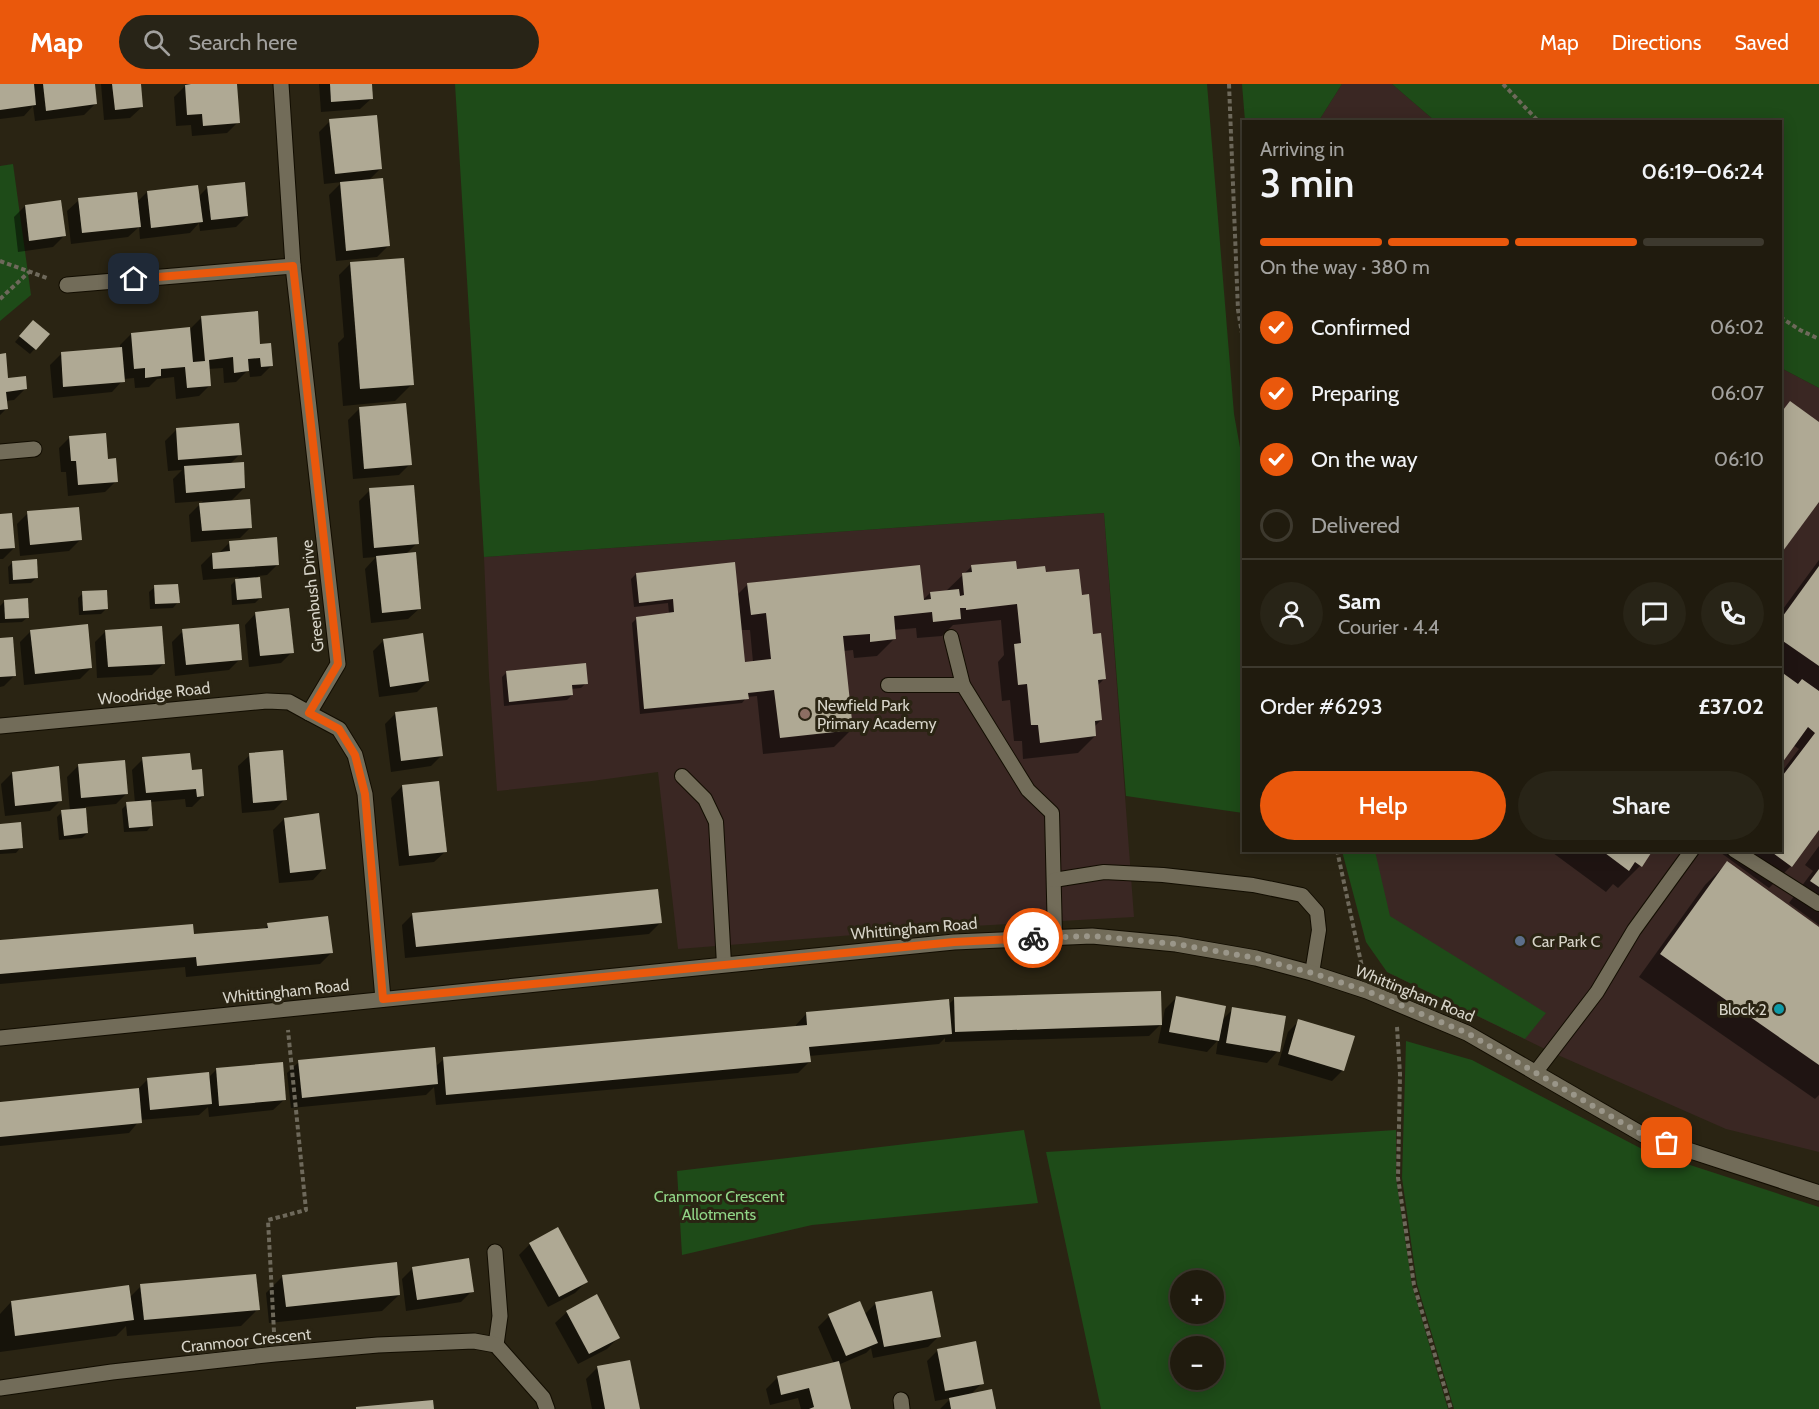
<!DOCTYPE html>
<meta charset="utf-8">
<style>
:root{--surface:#201b0e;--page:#282417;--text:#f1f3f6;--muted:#a2a19e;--line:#3d392e;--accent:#ea580c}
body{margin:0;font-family:Cabin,sans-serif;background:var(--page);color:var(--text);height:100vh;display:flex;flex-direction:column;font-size:22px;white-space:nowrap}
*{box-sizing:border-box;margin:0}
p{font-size:20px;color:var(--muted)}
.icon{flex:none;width:33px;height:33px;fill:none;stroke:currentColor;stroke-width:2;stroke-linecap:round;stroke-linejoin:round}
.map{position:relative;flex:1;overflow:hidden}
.sheet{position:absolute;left:1242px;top:36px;width:540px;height:732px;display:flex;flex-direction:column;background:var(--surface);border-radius:0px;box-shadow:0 3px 15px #0003,0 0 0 2px var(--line)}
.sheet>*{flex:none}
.tools{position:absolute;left:1170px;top:1186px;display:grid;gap:12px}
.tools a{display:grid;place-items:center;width:54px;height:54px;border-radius:50%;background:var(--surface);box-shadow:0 3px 15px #0003,0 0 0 2px var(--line);font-size:30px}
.pin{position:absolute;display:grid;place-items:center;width:51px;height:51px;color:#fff;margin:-26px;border-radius:12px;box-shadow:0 3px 9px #0006}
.courier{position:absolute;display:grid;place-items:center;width:60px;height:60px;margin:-30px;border:4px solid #ea580c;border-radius:50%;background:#fff;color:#222;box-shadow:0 2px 8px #0007}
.headline em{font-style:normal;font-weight:600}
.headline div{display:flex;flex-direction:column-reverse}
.headline{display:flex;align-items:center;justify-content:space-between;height:102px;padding:0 18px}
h1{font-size:39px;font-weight:600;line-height:45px}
.bar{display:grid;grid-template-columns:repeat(4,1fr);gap:9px 6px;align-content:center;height:72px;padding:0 18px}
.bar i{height:8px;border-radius:4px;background:var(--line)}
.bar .on{background:var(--accent)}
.bar p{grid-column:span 4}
.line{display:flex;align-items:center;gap:15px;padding:0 18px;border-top:2px solid var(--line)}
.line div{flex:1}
.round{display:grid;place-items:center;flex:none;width:63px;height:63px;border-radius:32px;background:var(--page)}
ol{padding:0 18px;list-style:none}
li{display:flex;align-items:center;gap:18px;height:66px}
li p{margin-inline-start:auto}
li .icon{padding:6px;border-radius:50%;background:var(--accent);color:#fff;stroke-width:4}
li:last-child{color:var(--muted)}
li i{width:33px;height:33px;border:3px solid var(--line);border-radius:50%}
.action{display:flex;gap:12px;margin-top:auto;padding:12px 18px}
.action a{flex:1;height:69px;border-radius:36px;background:var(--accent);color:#fff;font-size:24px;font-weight:600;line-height:69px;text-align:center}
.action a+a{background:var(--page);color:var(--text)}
header{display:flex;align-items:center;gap:36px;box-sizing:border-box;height:84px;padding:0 30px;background:var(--accent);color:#fff}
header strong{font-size:28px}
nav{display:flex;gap:33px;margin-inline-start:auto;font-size:21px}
.search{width:420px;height:54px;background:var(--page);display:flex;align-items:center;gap:15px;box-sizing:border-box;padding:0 21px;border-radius:33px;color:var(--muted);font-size:22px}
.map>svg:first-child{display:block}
</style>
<header>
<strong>Map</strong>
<div class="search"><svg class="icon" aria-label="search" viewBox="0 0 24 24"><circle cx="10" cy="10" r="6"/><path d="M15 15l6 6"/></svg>Search here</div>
<nav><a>Map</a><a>Directions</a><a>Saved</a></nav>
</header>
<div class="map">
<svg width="1819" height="1325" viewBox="0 0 1819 1325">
<rect width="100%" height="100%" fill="#2a2413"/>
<g fill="#3a2723">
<polygon points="1342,0 1392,0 1435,37 1318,38"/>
<polygon points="1781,284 1819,304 1819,1068 1726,1045 1551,968 1387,888 1357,767 1780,766"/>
<polygon points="1104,429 1134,833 955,843 678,865 658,688 592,697 497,707 489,592 484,473"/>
</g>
<g fill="#1e4b18" fill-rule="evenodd">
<polygon points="455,0 1207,0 1234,330 1243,380 1243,729 1126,712 1104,429 484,473"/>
<polygon points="1242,0 1342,0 1318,38 1245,37"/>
<polygon points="1392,0 1819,0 1819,304 1781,284 1780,38 1435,37"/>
<polygon points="13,80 31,211 0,237 0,82"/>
<polygon points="1342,767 1375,767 1390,832 1546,929 1525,955 1387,888 1366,858"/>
<polygon points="1406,957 1472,976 1644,1066 1819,1123 1819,1325 1454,1325 1417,1200 1402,1094"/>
<polygon points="1024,1046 1038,1119 812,1141 682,1171 677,1087"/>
<path d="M 1396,1046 L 1396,1094 L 1412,1201 L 1448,1325 L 1101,1325 L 1046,1068 ZM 1180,1197 L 1214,1197 L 1214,1230 L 1180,1230 ZM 1180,1263 L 1214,1263 L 1214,1296 L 1180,1296 Z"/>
</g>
<g fill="#0007" fill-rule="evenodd">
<polygon points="0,0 93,0 95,20 84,31 35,37 33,22 24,32 0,35"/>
<polygon points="101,0 140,0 142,23 130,34 104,36"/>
<polygon points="185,0 236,0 238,38 227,49 192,52 191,41 176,42 174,13 185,2"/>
<polygon points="319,0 370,0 372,14 360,25 321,28"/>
<polygon points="330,37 381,84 368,97 388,162 377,173 336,177 329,111 342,98 324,100 319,48"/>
<polygon points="208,103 247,132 236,143 200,147 199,139 190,149 140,155 139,143 128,153 71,160 67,127 79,116 137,118 147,108 198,113"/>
<polygon points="25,122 64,152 53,163 18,168 14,133"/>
<polygon points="350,180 412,300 395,317 343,322 338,259 344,253 339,191"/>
<polygon points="202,233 272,281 261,292 250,293 249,285 236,298 224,299 223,284 208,285 210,301 199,312 176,315 174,293 157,295 149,303 135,304 134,294 124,295 112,308 53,314 50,281 61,270 120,264 120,261 131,250 190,245"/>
<polygon points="28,243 48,250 30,270 15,258"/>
<polygon points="0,271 7,296 25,305 14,316 5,317 6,325 0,331"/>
<polygon points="359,325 410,380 399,391 353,395 348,336"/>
<polygon points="176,346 240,370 230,380 244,404 230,418 251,443 240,454 191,458 189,431 203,417 175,419 173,395 182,386 168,387 165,357"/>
<polygon points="70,353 106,376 116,397 105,408 68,412 66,388 61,388 59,364"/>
<polygon points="370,406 417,459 406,470 420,524 408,535 371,539 365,485 376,473 363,474 359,417"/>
<polygon points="28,429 80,456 69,467 20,472 17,440"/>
<polygon points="0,431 14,464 3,475 0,475"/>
<polygon points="230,458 278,480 267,491 258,492 260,514 255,519 232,521 231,501 239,493 203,496 201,481 212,470 218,470"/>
<polygon points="1819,476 1819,743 1791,782 1769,804 1717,766 1780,766 1780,690 1799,665 1793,661 1780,679 1780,529"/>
<polygon points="13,478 36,494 31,499 9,500 8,483"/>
<path d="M 971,483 L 1045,489 L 1080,512 L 1104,595 L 1097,602 L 1101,636 L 1094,643 L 1095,652 L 1078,669 L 1023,675 L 1022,657 L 1014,657 L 1010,616 L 1002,617 L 998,578 L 1004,571 L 1001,536 L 953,541 L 942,552 L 917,554 L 916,544 L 893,546 L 894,555 L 877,572 L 854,574 L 853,566 L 843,567 L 851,646 L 834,663 L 763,670 L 757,612 L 747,613 L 742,619 L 640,630 L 632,539 L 637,534 L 669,530 L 668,519 L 634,523 L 631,495 L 636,490 L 737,511 L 748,500 L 922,517 L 930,509 L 945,508 ZM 741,546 L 750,546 L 753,578 L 744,579 Z"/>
<polygon points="155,503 178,518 173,524 150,525 149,508"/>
<polygon points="83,509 106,525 101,530 79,531 78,514"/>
<polygon points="5,517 28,533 22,538 0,539 0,522"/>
<polygon points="256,529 292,568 281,579 249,583 245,541"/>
<polygon points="31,547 91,584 80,595 24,601 20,558"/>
<polygon points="106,547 163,580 152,591 97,594 95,558"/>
<polygon points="183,547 240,575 229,586 175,592 172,558"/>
<polygon points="0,555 15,591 4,602 0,603"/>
<polygon points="384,556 428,597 417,608 379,613 373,567"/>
<polygon points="507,588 586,599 581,604 571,605 572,611 567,616 504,622 502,593"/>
<polygon points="396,629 442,671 431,682 391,688 385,640"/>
<polygon points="250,671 285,715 274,726 242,729 238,682"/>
<polygon points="143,675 191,688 203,712 192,723 186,723 185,715 150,718 152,741 147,747 124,748 122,725 127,720 135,719 132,686"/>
<polygon points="78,682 127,709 116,720 85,723 87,749 82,754 59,756 57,733 62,728 70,727 67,693"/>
<polygon points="12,689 61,716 50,727 5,732 1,700"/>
<polygon points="402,702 446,767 434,778 399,782 391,714"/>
<polygon points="284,735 324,784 313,796 279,799 273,746"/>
<polygon points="0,741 21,763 16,769 0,770"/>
<polygon points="1819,762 1819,841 1789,819 1813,787 1805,781"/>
<polygon points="1549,766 1652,766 1640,782 1618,804 1613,800 1606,808"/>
<polygon points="1727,779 1819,845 1819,1011 1815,1015 1639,893 1705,801"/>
<polygon points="413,830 660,839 649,850 405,874 402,841"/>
<polygon points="268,841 331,869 320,880 186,893 185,883 0,900 0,858 192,852 263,846"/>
<polygon points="955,914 1161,940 1149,952 945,958 945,954 939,960 809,972 809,978 798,989 436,1021 434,1003 426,1011 291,1024 287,989 299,978 435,983 444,975 796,944 796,941 807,929 948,921"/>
<polygon points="1176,914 1222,936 1233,925 1278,967 1267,979 1216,970 1218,956 1207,968 1158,959 1165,925"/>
<polygon points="1299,937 1343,986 1332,997 1278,981 1288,948"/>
<polygon points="216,986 285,1015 273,1026 209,1033 208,1023 199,1031 140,1036 129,1049 0,1062 0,1020 137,1006 148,995 208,994"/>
<polygon points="530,1160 586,1198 575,1209 548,1223 519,1171"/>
<polygon points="413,1184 472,1207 461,1218 406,1227 402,1195"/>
<polygon points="283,1192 399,1211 382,1227 269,1239 266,1209"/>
<polygon points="141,1202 258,1225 241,1242 127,1252 126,1242 116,1252 0,1268 0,1230 11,1218 130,1213"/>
<polygon points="876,1219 939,1252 928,1263 873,1274 871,1264 866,1269 838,1281 849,1325 801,1325 798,1314 770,1321 766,1305 777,1294 834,1280 818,1243 829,1232 865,1230"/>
<polygon points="567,1228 618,1254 607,1265 578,1280 555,1239"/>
<polygon points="938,1266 982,1299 970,1311 995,1325 940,1325 951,1314 935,1317 927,1277"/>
<polygon points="597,1284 638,1325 592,1325 586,1295"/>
</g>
<g fill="#afa994">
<polygon points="0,0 34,0 36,21 0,26"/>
<polygon points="43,0 95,0 97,20 46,27"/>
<polygon points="112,0 141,0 143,23 115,26"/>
<polygon points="191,0 237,0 240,39 203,42 202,30 187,31 185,1"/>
<polygon points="330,0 372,0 373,15 331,18"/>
<polygon points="377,31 382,85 335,90 329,35"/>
<polygon points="383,94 390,162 346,167 340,98"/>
<polygon points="245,98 248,132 211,136 207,102"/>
<polygon points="198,101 203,138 151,144 147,107"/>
<polygon points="137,108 141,143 82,149 78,114"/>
<polygon points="61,116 66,152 29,157 25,121"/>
<polygon points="404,174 414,301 360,305 350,178"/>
<polygon points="258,227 260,260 271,259 273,282 261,283 260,274 248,275 249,287 234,289 233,273 209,276 211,302 187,304 185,283 161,285 161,292 145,294 145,284 134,285 131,249 190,243 193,278 205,277 201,232"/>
<polygon points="33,236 50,250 36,266 19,252"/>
<polygon points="122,263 125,298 63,303 61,268"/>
<polygon points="6,269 8,294 26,292 27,305 6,308 8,325 0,326 0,270"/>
<polygon points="1790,317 1819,338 1819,418 1780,471 1780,330"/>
<polygon points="406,319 412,381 364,385 359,323"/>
<polygon points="239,339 242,371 178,376 176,344"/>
<polygon points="106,349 108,375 116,374 118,398 78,401 76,377 71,377 69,352"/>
<polygon points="244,378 245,404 186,409 184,382"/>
<polygon points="414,401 419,460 374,464 369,404"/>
<polygon points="250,415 252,444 202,447 199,419"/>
<polygon points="79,423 82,456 30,461 27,427"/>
<polygon points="12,429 15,464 0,465 0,430"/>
<polygon points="277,453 279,481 213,485 212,469 230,467 229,457"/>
<polygon points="416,468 421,525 382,529 376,472"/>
<polygon points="37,475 38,494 13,496 12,477"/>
<polygon points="1016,477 1017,485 1045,482 1046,488 1079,485 1082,511 1089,510 1093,550 1101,549 1106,595 1098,596 1102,636 1095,637 1096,652 1040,659 1038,641 1031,641 1027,600 1018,601 1014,560 1021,559 1017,520 966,526 966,524 960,524 961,535 933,538 932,528 894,532 896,555 870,558 870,550 843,552 853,646 780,654 774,606 748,609 749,615 644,625 636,533 674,528 673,515 639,519 636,489 735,478 745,578 771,575 766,529 751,531 747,499 920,481 924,516 931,515 930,508 959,505 960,512 964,511 962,489 972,488 971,481"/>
<polygon points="1819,482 1819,582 1780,555 1780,536"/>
<polygon points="260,493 262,514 237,516 235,495"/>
<polygon points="178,500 180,519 155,520 154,501"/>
<polygon points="107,506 108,525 83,527 82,507"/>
<polygon points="28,514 29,534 5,535 4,516"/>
<polygon points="289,524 294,569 260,572 255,528"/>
<polygon points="88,540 92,584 35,590 30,546"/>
<polygon points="239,540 242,576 186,581 182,545"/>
<polygon points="162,542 165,580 108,583 105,546"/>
<polygon points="423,549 429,597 390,603 383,555"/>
<polygon points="13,553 16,592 0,593 0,554"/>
<polygon points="586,579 588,600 572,601 573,611 509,618 506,587"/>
<polygon points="1780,587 1798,600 1802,595 1819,607 1819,746 1792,783 1769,766 1780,766 1780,695 1815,649 1808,643 1782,679 1780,678"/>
<polygon points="437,623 443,672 401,677 395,628"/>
<polygon points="283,666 287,716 253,719 249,669"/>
<polygon points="190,669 192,686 202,685 204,712 197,713 196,705 146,709 142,673"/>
<polygon points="125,676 128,710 81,714 78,680"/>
<polygon points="59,682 62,717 15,722 12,688"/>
<polygon points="439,697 447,768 409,772 402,701"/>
<polygon points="151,716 153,742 129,744 126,718"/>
<polygon points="86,724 88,749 64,752 61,726"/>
<polygon points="319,729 326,785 290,789 284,734"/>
<polygon points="21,738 23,764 0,766 0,740"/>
<polygon points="1601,766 1653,766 1642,783 1635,778 1629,787"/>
<polygon points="1727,777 1819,843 1819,981 1660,870"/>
<polygon points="1819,785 1819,803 1810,797"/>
<polygon points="658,805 662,839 416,863 412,829"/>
<polygon points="328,832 333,869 197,882 196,873 0,890 0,856 193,840 194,850 268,844 267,839"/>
<polygon points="1161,907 1162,941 955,948 954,913"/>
<polygon points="1176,912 1226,922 1219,957 1169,948"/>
<polygon points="949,915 952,950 809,963 811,978 446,1011 443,973 807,941 806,928"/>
<polygon points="1232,923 1286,932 1280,968 1226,959"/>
<polygon points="1298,935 1355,952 1344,987 1288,970"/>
<polygon points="435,963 438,1000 302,1014 298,976"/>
<polygon points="283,978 286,1016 219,1022 216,984"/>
<polygon points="209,988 212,1020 150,1026 147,994"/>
<polygon points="139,1004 142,1039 0,1053 0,1018"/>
<polygon points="558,1143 588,1198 559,1213 529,1159"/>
<polygon points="469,1174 474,1208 417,1216 412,1183"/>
<polygon points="397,1178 400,1211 286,1223 282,1191"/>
<polygon points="256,1190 260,1226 144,1236 140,1200"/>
<polygon points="129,1201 134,1236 15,1252 11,1217"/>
<polygon points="932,1207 941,1253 884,1263 875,1218"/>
<polygon points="597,1210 620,1254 589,1270 566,1227"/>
<polygon points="860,1217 878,1259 846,1272 828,1230"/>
<polygon points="976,1257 984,1300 945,1307 937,1265"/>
<polygon points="630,1276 640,1325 605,1325 597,1282"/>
<polygon points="839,1277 851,1325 809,1325 814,1323 809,1304 781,1311 777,1292"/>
<polygon points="992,1305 996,1325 951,1325 949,1314"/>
<polygon points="433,1316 434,1325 356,1325 356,1323"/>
</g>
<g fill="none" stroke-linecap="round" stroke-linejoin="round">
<defs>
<g id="service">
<polyline points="951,553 963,601 1028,706 1052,729 1055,853"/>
<polyline points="888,601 963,601"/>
<polyline points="682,692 705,715 716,738 724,880"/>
<polyline points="1734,766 1819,820"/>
<polyline points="1054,796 1104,788 1163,791 1253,801 1302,811 1317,828 1319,846 1312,889"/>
<polyline points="1535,989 1597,908 1634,846 1692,766"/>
</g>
<g id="minor">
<polyline points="281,0 293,182 338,580 309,629 339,645 355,671 365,710 383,915"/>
<polyline points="67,201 293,182"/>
<polyline points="0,368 34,365"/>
<polyline points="0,642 267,617 289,618 309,629"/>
<polyline points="0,954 954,858 1092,852 1176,860 1256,874 1312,889 1367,907 1467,949 1645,1052 1819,1109"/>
<polyline points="495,1168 500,1232 496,1261"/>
<polyline points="0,1304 112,1288 275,1270 378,1261 474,1257 496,1261 543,1314 547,1325"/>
<polyline points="901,1316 902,1325"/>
</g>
</defs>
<use href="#service" stroke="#120d01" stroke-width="16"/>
<use href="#minor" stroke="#120d01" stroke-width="17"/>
<g stroke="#6e695b" stroke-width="4" stroke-dasharray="4.5 3" stroke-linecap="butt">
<polyline points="1229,0 1238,226 1244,261"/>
<polyline points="1503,0 1539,38"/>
<polyline points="0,177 47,194"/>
<polyline points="0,215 29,188"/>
<polyline points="1780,233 1800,246 1819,255"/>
<polyline points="1337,766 1362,883"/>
<polyline points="1397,943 1400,990 1398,1094 1414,1201 1451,1325"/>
<polyline points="274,1248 268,1136 306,1126 288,946"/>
</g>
<use href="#service" stroke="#726c59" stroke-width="14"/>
<use href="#minor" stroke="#726c59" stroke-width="15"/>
</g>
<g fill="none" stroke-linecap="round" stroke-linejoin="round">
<polyline stroke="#9a9689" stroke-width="6" stroke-dasharray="0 10.8" points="1033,854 1092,852 1176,860 1256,874 1312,889 1367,907 1467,949 1645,1052 1667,1059"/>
<polyline stroke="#ea580c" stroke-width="8" points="134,195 293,182 338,580 309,629 339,645 355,671 365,710 383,915 954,858 1033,854"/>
</g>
<circle fill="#8d6e63" stroke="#2a2413" stroke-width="2" cx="805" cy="630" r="6"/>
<circle fill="#5c6f8a" stroke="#2a2413" stroke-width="2" cx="1520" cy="857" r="6"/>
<circle fill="#0f9aa8" stroke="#2a2413" stroke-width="2" cx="1779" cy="925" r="6"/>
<g text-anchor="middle" stroke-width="6" stroke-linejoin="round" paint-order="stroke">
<g font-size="16" fill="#d7d4c9" stroke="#2a2413">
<text transform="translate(312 512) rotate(-96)" y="6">Greenbush Drive</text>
<text transform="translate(154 609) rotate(-6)" y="6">Woodridge Road</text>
<text transform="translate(914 844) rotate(-5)" y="6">Whittingham Road</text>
<text transform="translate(286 907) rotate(-6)" y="6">Whittingham Road</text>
<text transform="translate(1415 909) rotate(22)" y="6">Whittingham Road</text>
<text transform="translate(246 1256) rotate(-6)" y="6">Cranmoor Crescent</text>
</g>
<g font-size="16" fill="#d7d4c9" stroke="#2a2413" text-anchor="start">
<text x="817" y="627">Newfield Park<tspan x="817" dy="18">Primary Academy</tspan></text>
<text x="1532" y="863">Car Park C</text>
<text x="1767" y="931" text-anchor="end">Block 2</text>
</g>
<g font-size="16" fill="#90d586" stroke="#2a2413">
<text x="719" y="1118">Cranmoor Crescent<tspan x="719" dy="18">Allotments</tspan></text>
</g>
</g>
</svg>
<div class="tools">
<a>+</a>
<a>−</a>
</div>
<div class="pin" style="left:1667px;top:1059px;background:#ea580c"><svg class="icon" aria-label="bag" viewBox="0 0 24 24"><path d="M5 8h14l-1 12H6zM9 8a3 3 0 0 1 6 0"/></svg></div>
<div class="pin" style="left:134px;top:195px;background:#1f2937"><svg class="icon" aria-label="home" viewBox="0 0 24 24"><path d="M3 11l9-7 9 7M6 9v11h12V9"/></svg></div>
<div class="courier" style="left:1033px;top:854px"><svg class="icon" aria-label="bike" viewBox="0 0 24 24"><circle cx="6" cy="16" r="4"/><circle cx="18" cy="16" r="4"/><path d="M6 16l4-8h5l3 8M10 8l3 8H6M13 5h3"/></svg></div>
<section class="sheet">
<div class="headline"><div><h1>3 min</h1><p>Arriving in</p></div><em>06:19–06:24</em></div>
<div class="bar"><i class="on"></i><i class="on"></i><i class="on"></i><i></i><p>On the way · 380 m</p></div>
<ol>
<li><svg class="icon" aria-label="check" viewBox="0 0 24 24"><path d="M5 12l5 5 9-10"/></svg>Confirmed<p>06:02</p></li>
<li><svg class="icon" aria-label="check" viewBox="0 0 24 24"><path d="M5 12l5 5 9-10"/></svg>Preparing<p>06:07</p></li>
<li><svg class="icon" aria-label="check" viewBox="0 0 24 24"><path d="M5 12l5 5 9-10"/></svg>On the way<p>06:10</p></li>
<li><i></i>Delivered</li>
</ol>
<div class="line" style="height:108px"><a class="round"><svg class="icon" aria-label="person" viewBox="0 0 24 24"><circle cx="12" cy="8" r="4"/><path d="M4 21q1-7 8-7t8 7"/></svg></a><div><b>Sam</b><p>Courier · 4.4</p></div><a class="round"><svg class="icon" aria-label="chat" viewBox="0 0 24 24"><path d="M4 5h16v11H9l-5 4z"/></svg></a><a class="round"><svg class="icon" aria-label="phone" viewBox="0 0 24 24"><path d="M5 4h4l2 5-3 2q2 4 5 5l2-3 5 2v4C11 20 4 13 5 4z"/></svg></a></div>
<div class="line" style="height:78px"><div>Order #6293</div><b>£37.02</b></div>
<div class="action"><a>Help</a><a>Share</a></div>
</section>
</div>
